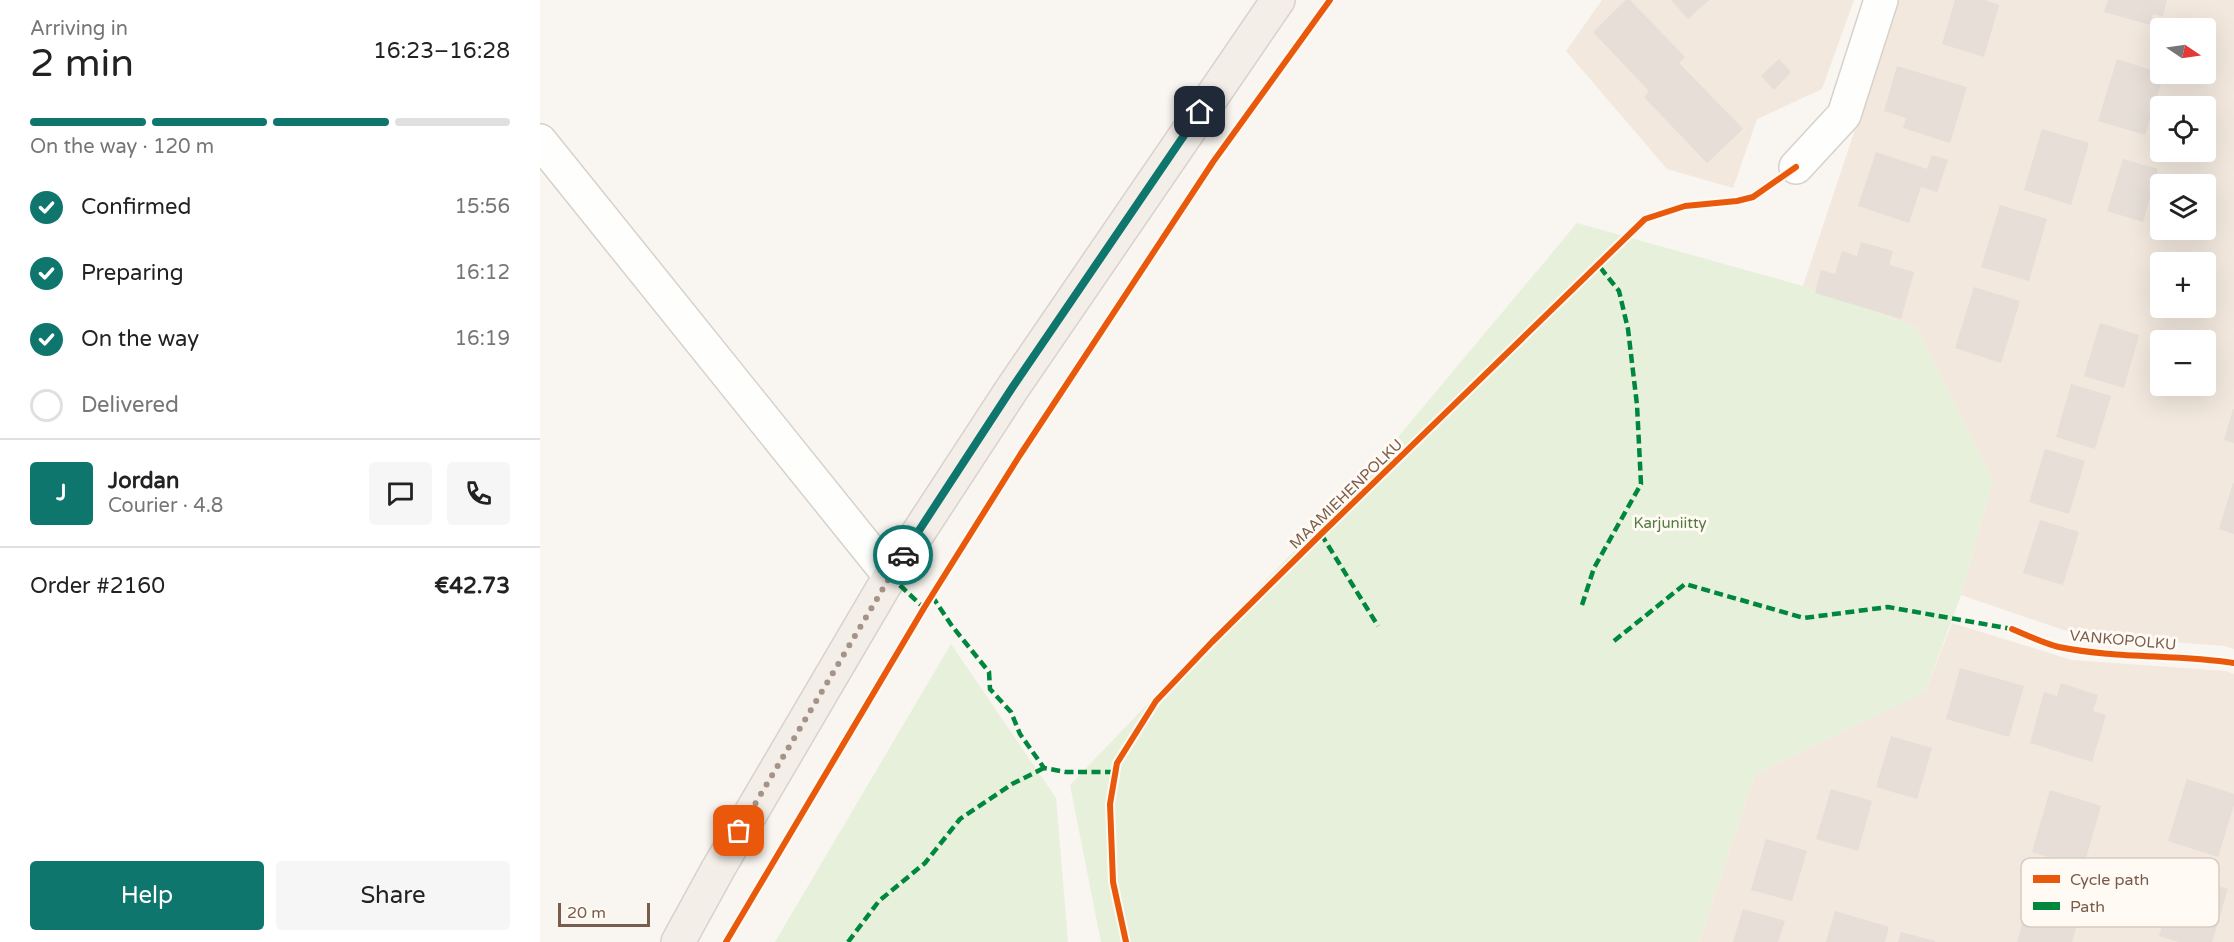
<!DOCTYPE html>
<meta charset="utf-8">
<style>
:root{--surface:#fff;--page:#f6f6f6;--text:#222;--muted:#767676;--line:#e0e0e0;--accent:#0f766e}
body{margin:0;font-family:"Varela Round",sans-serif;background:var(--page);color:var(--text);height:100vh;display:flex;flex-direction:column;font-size:22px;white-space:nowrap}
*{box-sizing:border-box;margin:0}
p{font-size:20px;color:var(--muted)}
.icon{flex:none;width:33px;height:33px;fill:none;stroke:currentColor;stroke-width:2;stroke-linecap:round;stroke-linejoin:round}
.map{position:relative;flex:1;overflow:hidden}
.side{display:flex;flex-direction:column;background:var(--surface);width:540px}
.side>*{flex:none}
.needle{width:39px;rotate:103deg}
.tools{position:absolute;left:1610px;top:18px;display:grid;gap:12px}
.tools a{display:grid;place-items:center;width:66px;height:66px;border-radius:6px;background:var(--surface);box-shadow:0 6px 24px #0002;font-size:30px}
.scale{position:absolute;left:18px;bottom:15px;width:92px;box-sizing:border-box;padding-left:6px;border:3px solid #7a5c4d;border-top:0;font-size:16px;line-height:21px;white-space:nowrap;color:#7a5c4d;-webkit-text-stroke:4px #fffaf3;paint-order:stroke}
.pin{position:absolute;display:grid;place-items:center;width:51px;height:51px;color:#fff;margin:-26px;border-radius:12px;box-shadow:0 3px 9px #0006}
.courier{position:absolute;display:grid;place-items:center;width:60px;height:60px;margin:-30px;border:4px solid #0f766e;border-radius:50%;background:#fff;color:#222;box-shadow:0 2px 8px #0007}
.headline em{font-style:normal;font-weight:600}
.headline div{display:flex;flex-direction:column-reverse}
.headline{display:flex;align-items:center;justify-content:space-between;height:102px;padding:0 30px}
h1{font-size:39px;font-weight:600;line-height:45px}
.bar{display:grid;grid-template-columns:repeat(4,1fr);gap:9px 6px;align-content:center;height:72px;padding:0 30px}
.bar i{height:8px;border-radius:4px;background:var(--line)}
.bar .current{background:var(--accent)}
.bar p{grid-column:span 4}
.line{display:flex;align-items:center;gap:15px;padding:0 30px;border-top:2px solid var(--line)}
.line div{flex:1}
.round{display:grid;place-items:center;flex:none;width:63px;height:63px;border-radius:6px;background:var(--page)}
ol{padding:0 30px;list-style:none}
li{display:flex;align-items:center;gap:18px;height:66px}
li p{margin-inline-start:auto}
li .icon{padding:6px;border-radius:50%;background:var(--accent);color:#fff;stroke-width:4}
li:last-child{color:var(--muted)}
li i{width:33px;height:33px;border:3px solid var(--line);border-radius:50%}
.action{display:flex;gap:12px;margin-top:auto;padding:12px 30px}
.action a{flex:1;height:69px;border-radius:6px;background:var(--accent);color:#fff;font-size:24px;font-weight:600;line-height:69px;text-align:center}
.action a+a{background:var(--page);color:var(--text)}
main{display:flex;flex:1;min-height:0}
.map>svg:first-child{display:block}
</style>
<main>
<section class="side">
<div class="headline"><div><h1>2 min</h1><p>Arriving in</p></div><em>16:23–16:28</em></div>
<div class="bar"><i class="current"></i><i class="current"></i><i class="current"></i><i></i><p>On the way · 120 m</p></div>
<ol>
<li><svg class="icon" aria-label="check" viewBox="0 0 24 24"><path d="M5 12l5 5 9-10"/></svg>Confirmed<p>15:56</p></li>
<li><svg class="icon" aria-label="check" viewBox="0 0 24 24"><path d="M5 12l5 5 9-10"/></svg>Preparing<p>16:12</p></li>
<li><svg class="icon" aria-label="check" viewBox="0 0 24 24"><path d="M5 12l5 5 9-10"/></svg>On the way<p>16:19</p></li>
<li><i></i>Delivered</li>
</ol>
<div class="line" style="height:108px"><b class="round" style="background:var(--accent);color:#fff">J</b><div><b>Jordan</b><p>Courier · 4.8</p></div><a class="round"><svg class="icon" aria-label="chat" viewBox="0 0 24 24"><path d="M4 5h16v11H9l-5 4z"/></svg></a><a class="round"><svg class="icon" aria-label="phone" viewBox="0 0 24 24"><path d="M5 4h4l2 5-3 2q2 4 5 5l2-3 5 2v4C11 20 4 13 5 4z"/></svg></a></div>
<div class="line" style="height:78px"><div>Order #2160</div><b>€42.73</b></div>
<div class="action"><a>Help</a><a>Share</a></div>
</section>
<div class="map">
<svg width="1694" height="942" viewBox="0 0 1694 942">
<rect width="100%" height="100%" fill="#f9f5f0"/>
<g fill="#f2e8de" fill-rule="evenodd">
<polygon points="1062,0 1314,0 1282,89 1217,119 1193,188 1127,169 1026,51"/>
<path d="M 1358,0 L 1694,0 L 1694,649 L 1685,646 L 1538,635 L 1421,595 L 1453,480 L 1376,327 L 1263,286 ZM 1620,28 L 1665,28 L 1665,74 L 1620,74 ZM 1620,106 L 1665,106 L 1665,152 L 1620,152 ZM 1620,184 L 1665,184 L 1665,230 L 1620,230 ZM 1620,262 L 1665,262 L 1665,308 L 1620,308 ZM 1620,340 L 1665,340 L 1665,386 L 1620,386 Z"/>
<polygon points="1412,623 1532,660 1686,671 1694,674 1694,942 1159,942 1215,774 1385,692"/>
</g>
<g fill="#e7f0db">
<polygon points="1037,223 1263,286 1376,327 1453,480 1421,595 1385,692 1215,774 1159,942 561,942 530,785 823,479"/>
<polygon points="411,644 516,798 528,942 235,942"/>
</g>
<g fill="#e6ded7">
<polygon points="1086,0 1090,0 1145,57 1139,63 1203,129 1167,163 1104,97 1109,91 1053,32"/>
<polygon points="1131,0 1169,0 1148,19"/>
<polygon points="1415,0 1445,0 1459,5 1444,57 1402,44"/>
<polygon points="1568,0 1627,0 1623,16 1613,14 1610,25 1564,12"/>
<polygon points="1239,59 1251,72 1234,90 1221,76"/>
<polygon points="1577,59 1624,74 1605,135 1558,121"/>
<polygon points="1357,66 1427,87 1410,143 1363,128 1366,118 1344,111"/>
<polygon points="1502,129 1549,143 1531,205 1484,190"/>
<polygon points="1336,152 1387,169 1392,155 1408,160 1397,192 1381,187 1369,223 1318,206"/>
<polygon points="1583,159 1618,169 1603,222 1567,211"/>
<polygon points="1460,205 1507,219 1489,281 1441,267"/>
<polygon points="1321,242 1353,251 1349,265 1374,272 1361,319 1275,293 1281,270 1295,274 1302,251 1317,256"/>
<polygon points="1434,287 1480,301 1461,363 1415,348"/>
<polygon points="1560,323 1599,335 1584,388 1544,376"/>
<polygon points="1531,384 1571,396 1555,449 1516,437"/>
<polygon points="1693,409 1694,409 1694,443 1684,440"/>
<polygon points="1505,449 1545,461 1529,514 1489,502"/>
<polygon points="1693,483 1694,483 1694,534 1679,529"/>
<polygon points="1500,520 1539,532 1523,585 1483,573"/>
<polygon points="1420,668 1484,686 1469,737 1406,719"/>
<polygon points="1521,683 1558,695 1553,711 1566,715 1552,762 1490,743 1504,692 1517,696"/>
<polygon points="1351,736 1392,748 1377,799 1336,787"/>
<polygon points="1647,779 1694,794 1694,805 1678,857 1628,841"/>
<polygon points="1291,789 1332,801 1318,851 1276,839"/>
<polygon points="1510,790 1561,806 1543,868 1492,852"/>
<polygon points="1226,839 1267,851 1252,901 1211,890"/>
<polygon points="1638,874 1688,889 1672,942 1638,942 1619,936"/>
<polygon points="1495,880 1546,896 1532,942 1477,942"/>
<polygon points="1203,909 1245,921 1238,942 1193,942"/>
<polygon points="1295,911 1349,927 1345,942 1286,942"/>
<polygon points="1361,932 1395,941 1395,942 1358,942"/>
</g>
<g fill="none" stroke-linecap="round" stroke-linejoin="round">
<defs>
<g id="minor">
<polyline points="0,141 350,576"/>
<polyline points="1256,167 1304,115 1341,0"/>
</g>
<polyline id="major" points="138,942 178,869 350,576 472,389 738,0"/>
</defs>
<use href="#minor" stroke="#d7d1cb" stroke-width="36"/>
<use href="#major" stroke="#dad1cc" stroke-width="36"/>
<use href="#minor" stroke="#fefefd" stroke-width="33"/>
<use href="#major" stroke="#f3eee8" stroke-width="33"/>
<g stroke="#00873e" stroke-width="4.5" stroke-dasharray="9 4.5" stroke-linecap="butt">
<polyline points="781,534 838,626"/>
<polyline points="350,576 384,608"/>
<polyline points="392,596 412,626 449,672 450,689 471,712 480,734 504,768 526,772 575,772"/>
<polyline points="1042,605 1054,568 1101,484 1097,405 1088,329 1079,291 1059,266"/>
<polyline points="1074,641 1145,584 1264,618 1348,607 1472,629"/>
<polyline points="308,942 339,901 385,863 420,819 472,784 504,768"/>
</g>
<defs>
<g id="cycleway">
<path d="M 1472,629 C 1487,635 1503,643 1519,647 C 1577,659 1636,654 1694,663"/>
<polyline points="186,942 384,608 480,455 673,162 790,0"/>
<polyline points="586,942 573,882 570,804 577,763 616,701 672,642 781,534 1105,219 1145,206 1197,201 1213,197 1256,167"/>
</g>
</defs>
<use href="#cycleway" stroke="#fffaf3" stroke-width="10"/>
<use href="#cycleway" stroke="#e8590c" stroke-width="6"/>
</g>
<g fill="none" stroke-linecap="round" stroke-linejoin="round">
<polyline stroke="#a69286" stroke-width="6" stroke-dasharray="0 10.8" points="199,831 363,555"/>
<polyline stroke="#0f766e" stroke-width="8" points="363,555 472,388 660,112"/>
</g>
<g text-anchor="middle" stroke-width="6" stroke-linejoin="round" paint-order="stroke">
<g font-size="15" fill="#7a5c4d" stroke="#fffaf3">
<text transform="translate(806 494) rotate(-44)" y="5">MAAMIEHENPOLKU</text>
<text transform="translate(1583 640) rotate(5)" y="5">VANKOPOLKU</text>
</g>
<g font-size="15" fill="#537a41" stroke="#fffaf3">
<text x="1130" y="528">Karjuniitty</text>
</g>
</g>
<rect x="1481" y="858" width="198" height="69" rx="9" fill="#fffaf3" stroke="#d7cbc1" stroke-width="1.5"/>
<rect x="1493" y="875" width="27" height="8" fill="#e8590c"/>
<rect x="1493" y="902" width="27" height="8" fill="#00873e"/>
<g font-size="16" fill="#7a5c4d">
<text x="1530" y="885">Cycle path</text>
<text x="1530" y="912">Path</text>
</g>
</svg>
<div class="tools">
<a><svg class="needle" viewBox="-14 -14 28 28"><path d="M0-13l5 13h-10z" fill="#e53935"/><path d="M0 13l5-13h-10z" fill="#767676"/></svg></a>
<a><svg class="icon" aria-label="locate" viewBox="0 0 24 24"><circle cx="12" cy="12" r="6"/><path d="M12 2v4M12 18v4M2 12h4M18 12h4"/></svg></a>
<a><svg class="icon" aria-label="layers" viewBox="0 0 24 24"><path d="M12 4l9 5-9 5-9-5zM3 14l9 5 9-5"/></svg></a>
<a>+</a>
<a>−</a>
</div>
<div class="scale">20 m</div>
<div class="pin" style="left:199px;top:831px;background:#ea580c"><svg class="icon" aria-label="bag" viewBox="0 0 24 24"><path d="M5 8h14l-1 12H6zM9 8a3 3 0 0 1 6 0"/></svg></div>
<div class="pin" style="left:660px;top:112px;background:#1f2937"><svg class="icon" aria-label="home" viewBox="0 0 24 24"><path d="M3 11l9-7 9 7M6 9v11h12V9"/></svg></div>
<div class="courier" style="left:363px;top:555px"><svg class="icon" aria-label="car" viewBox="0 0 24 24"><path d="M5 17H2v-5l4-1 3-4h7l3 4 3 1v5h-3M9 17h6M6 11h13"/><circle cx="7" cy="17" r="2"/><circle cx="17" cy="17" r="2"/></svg></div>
</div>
</main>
